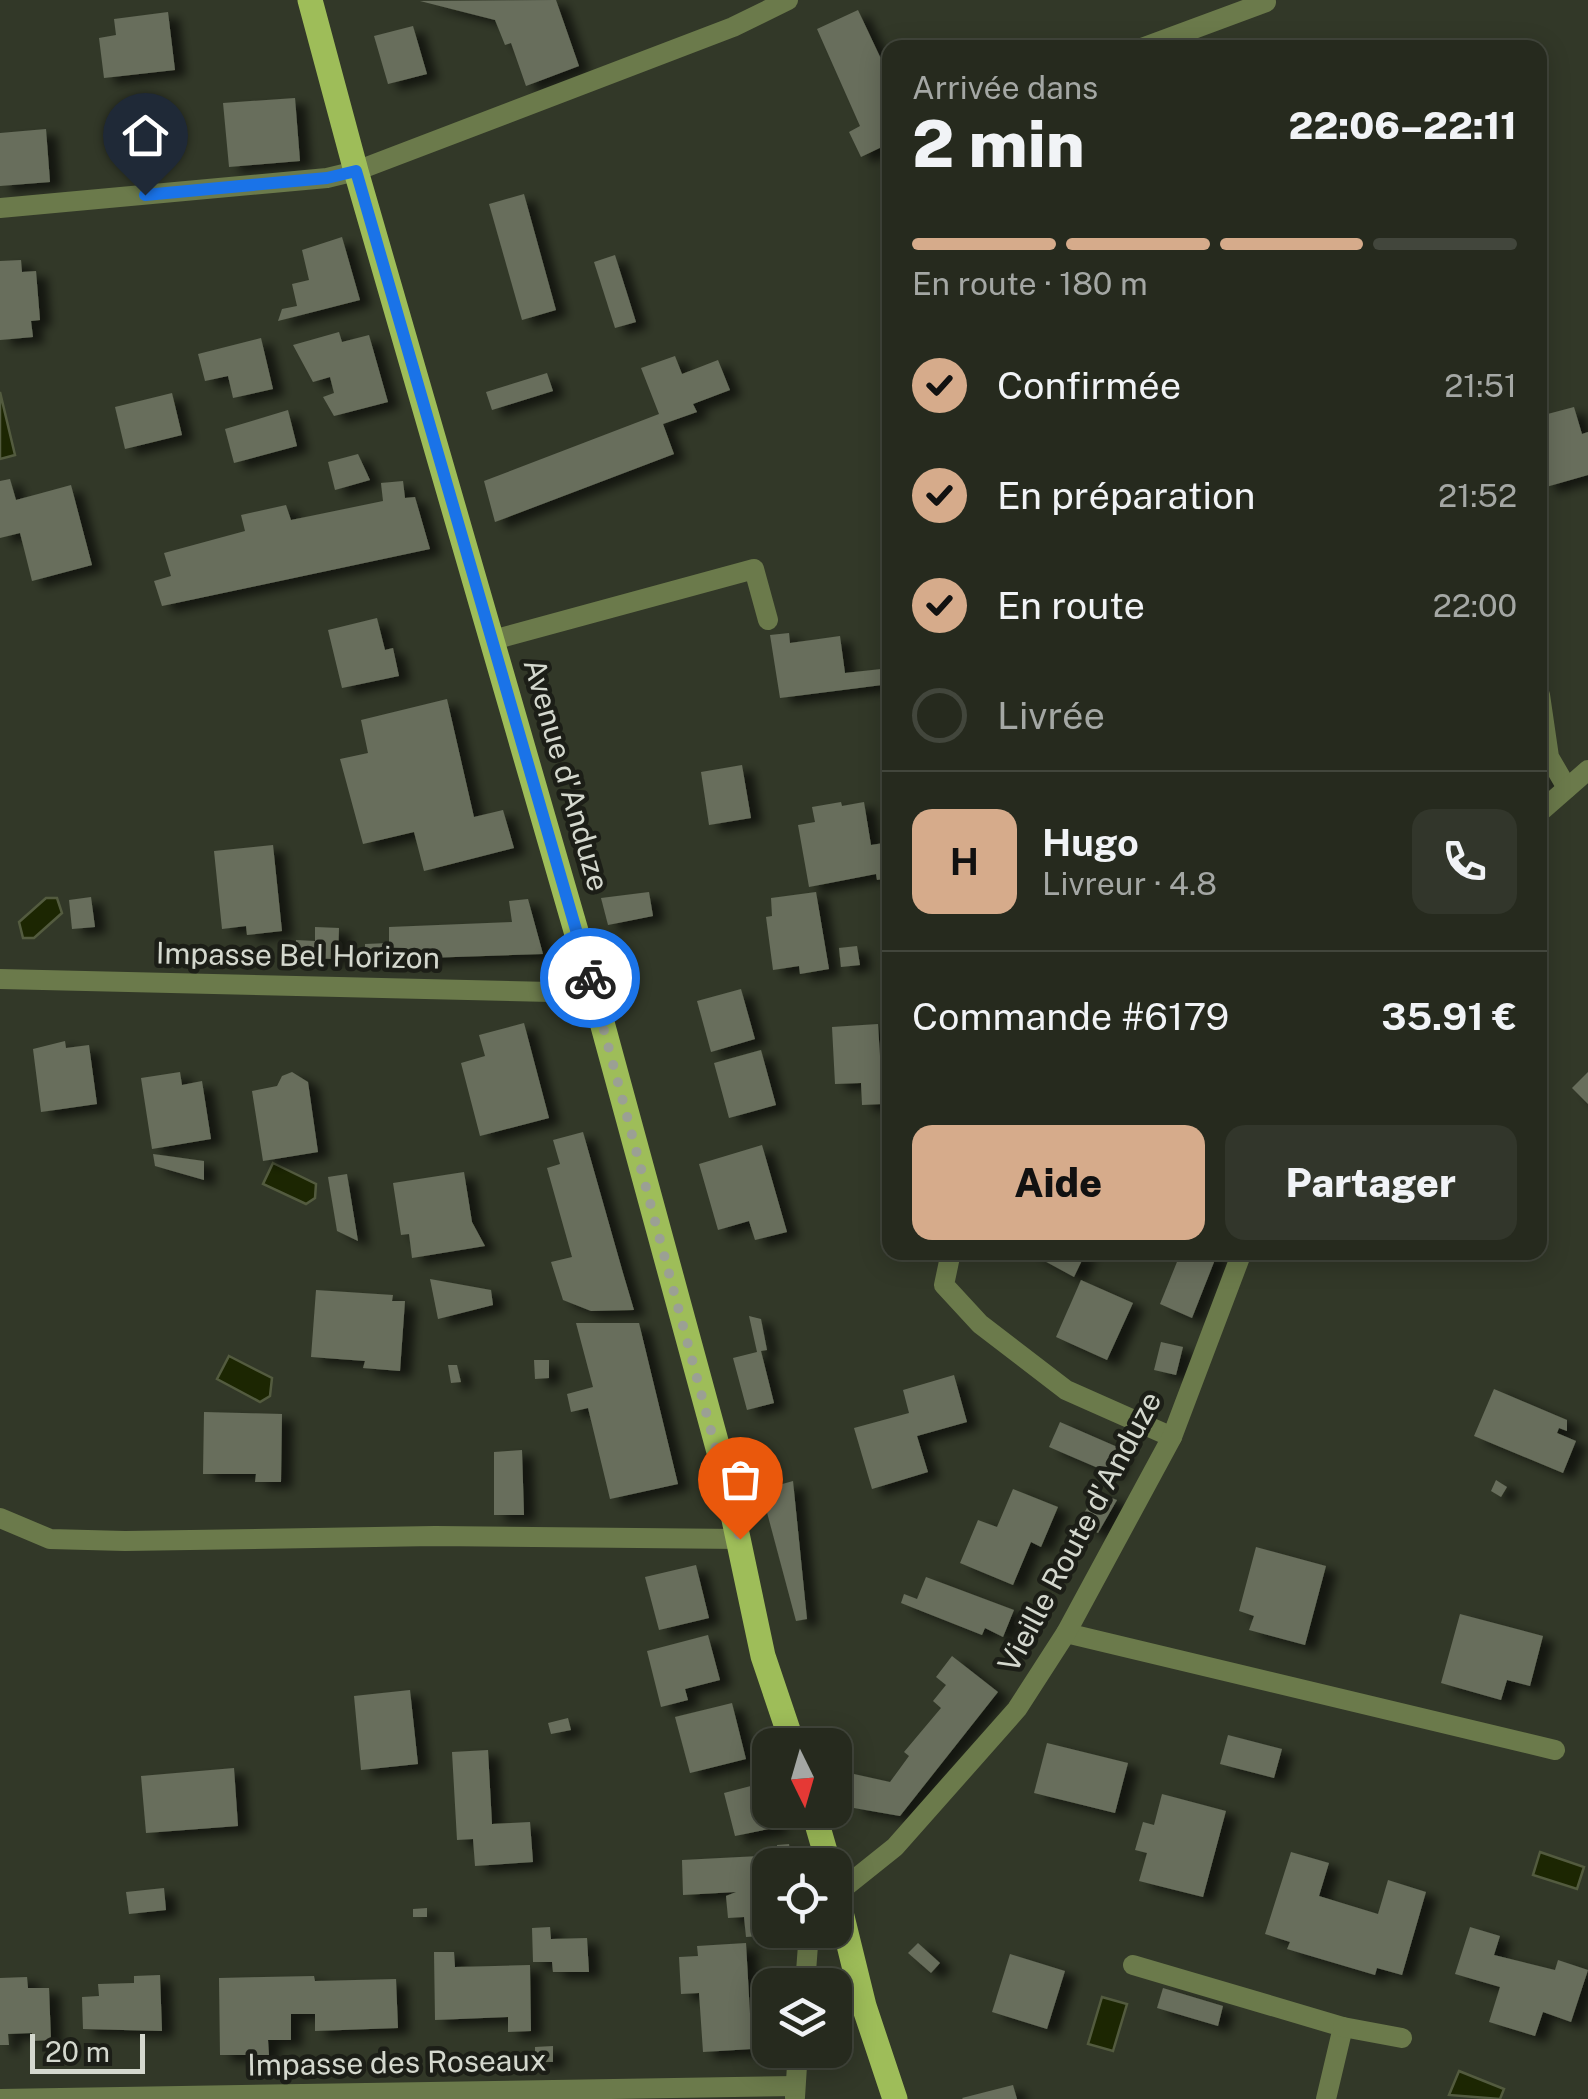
<!DOCTYPE html>
<html lang="fr">
<meta charset="utf-8">
<style>
:root{--surface:#262a1e;--page:#32362b;--text:#f1f3f6;--muted:#a4a7a4;--line:#42463c;--accent:#d6ab8b}
body{margin:0;font-family:"Public Sans",sans-serif;background:var(--page);color:var(--text);height:100vh;display:flex;flex-direction:column;font-size:38px;white-space:nowrap}
*{box-sizing:border-box;margin:0}
p{font-size:32px;color:var(--muted)}
.icon{flex:none;width:55px;height:55px;fill:none;stroke:currentColor;stroke-width:2;stroke-linecap:round;stroke-linejoin:round}
.map{position:relative;flex:1;overflow:hidden}
.details{position:absolute;left:882px;top:40px;width:665px;height:1220px;display:flex;flex-direction:column;background:var(--surface);border-radius:20px;box-shadow:0 5px 25px #0003,0 0 0 2px var(--line)}
.details>*{flex:none}
.needle{width:65px;rotate:175deg}
.controls{position:absolute;left:752px;top:1728px;display:grid;gap:20px}
.controls a{display:grid;place-items:center;width:100px;height:100px;border-radius:20px;background:var(--surface);box-shadow:0 5px 25px #0003,0 0 0 2px var(--line);font-size:50px}
.scale{position:absolute;left:30px;bottom:25px;width:115px;box-sizing:border-box;padding-left:10px;border:5px solid #d4d8ce;border-top:0;font-size:28px;line-height:35px;white-space:nowrap;color:#d4d8ce;-webkit-text-stroke:8px #1c1e17;paint-order:stroke}
.pin{position:absolute;display:grid;place-items:center;width:85px;height:85px;color:#fff;margin:-102px -42px;border-radius:50% 50% 50% 0;rotate:-45deg;box-shadow:0 0 10px #0007}
.pin .icon{rotate:45deg}
.courier{position:absolute;display:grid;place-items:center;width:100px;height:100px;margin:-50px;border:8px solid #1a73e8;border-radius:50%;background:#fff;color:#222;box-shadow:0 2px 12px #0007}
.head em{font-style:normal;font-weight:800}
.head div{display:flex;flex-direction:column-reverse}
.head{display:flex;align-items:center;justify-content:space-between;height:170px;padding:0 30px}
h1{font-size:65px;font-weight:800;line-height:75px}
.bar{display:grid;grid-template-columns:repeat(4,1fr);gap:15px 10px;align-content:center;height:120px;padding:0 30px}
.bar i{height:12px;border-radius:8px;background:var(--line)}
.bar .current{background:var(--accent)}
.bar p{grid-column:span 4}
.line{display:flex;align-items:center;gap:25px;padding:0 30px;border-top:2px solid var(--line)}
.line div{flex:1}
.round{display:grid;place-items:center;flex:none;width:105px;height:105px;border-radius:20px;background:var(--page)}
ol{padding:0 30px;list-style:none}
li{display:flex;align-items:center;gap:30px;height:110px}
li p{margin-inline-start:auto}
li .icon{padding:10px;border-radius:50%;background:var(--accent);color:#111;stroke-width:4}
li:last-child{color:var(--muted)}
li i{width:55px;height:55px;border:5px solid var(--line);border-radius:50%}
.button{display:flex;gap:20px;margin-top:auto;padding:20px 30px}
.button a{flex:1;height:115px;border-radius:20px;background:var(--accent);color:#111;font-size:40px;font-weight:800;line-height:115px;text-align:center}
.button a+a{background:var(--page);color:var(--text)}
.map>svg:first-child{display:block}
</style>
<div class="map">
<svg width="1588" height="2099" viewBox="0 0 1588 2099">
<defs>
<filter id="shadow"><feDropShadow dx="11" dy="6" stdDeviation="5" flood-color="#0009"/></filter>
</defs>
<rect width="100%" height="100%" fill="#323828"/>
<g fill="#1c2602" stroke="#535b3f" stroke-width="2.5">
<polygon points="0,392 15,455 0,459"/>
<polygon points="46,898 57,898 62,913 34,938 23,938 19,922"/>
<polygon points="273,1163 316,1184 315,1198 306,1204 263,1184"/>
<polygon points="229,1356 272,1378 270,1396 260,1402 217,1379"/>
<polygon points="1540,1852 1584,1867 1577,1889 1533,1875"/>
<polygon points="1102,1997 1127,2004 1113,2051 1088,2044"/>
<polygon points="1459,2071 1504,2089 1500,2099 1449,2095"/>
</g>
<g fill="#686e5c" filter="url(#shadow)">
<polygon points="556,0 579,66 526,86 511,43 505,45 495,20 420,1"/>
<polygon points="858,10 890,78 890,143 861,157 849,132 860,126 817,29"/>
<polygon points="168,12 175,70 104,78 99,38 116,35 114,19"/>
<polygon points="413,26 427,74 388,84 374,36"/>
<polygon points="295,98 300,161 229,167 223,103"/>
<polygon points="46,129 50,182 0,186 0,133"/>
<polygon points="524,194 556,310 522,320 489,204"/>
<polygon points="342,237 360,300 278,321 282,309 297,306 292,284 309,280 302,250"/>
<polygon points="615,255 636,322 615,328 594,262"/>
<polygon points="21,260 22,272 36,271 40,320 31,321 33,337 0,340 0,261"/>
<polygon points="339,332 342,342 369,335 388,402 334,416 323,397 334,393 330,377 313,382 293,345"/>
<polygon points="261,338 273,389 233,398 228,376 205,381 198,354"/>
<polygon points="675,356 682,374 718,360 730,390 693,404 697,412 663,424 674,454 495,522 484,481 659,414 641,368"/>
<polygon points="547,373 553,391 492,410 486,392"/>
<polygon points="172,393 182,435 125,449 115,407"/>
<polygon points="1574,407 1582,434 1588,432 1588,475 1546,487 1540,467 1540,416"/>
<polygon points="288,410 297,446 234,463 225,429"/>
<polygon points="358,454 370,480 335,490 328,462"/>
<polygon points="10,479 16,500 71,485 92,565 32,581 20,533 0,538 0,481"/>
<polygon points="403,481 405,498 415,497 430,549 162,606 154,581 171,576 164,553 245,531 241,515 286,505 291,520 383,501 381,483"/>
<polygon points="377,618 385,650 393,648 399,676 342,688 328,630"/>
<polygon points="789,633 790,643 840,636 845,673 890,668 890,684 780,698 770,635"/>
<polygon points="447,699 474,817 503,810 514,848 424,871 414,832 363,844 340,759 368,753 361,720"/>
<polygon points="1540,762 1548,780 1540,787"/>
<polygon points="742,765 751,818 709,825 701,772"/>
<polygon points="841,802 842,806 864,802 871,845 890,842 890,878 877,880 876,874 809,887 798,825 815,822 812,807"/>
<polygon points="273,845 282,931 247,935 246,926 222,929 214,851"/>
<polygon points="649,892 653,916 608,925 601,898"/>
<polygon points="816,892 829,969 800,974 799,966 773,970 766,917 772,916 771,898"/>
<polygon points="91,897 95,927 72,929 69,900"/>
<polygon points="528,899 543,954 365,960 365,944 389,943 389,927 512,922 509,901"/>
<polygon points="315,927 339,928 338,959 295,958 296,940 315,941"/>
<polygon points="857,946 860,965 841,967 839,948"/>
<polygon points="741,989 755,1039 711,1052 697,1001"/>
<polygon points="524,1023 549,1118 480,1136 461,1063 485,1056 479,1035"/>
<polygon points="878,1024 883,1104 862,1105 861,1083 835,1084 832,1027"/>
<polygon points="65,1041 66,1048 89,1045 97,1104 41,1112 33,1049"/>
<polygon points="761,1050 776,1105 729,1118 714,1063"/>
<polygon points="180,1072 182,1085 202,1081 211,1139 152,1149 141,1078"/>
<polygon points="292,1072 308,1082 318,1152 263,1161 252,1091 277,1086 282,1076"/>
<polygon points="1588,1072 1588,1104 1572,1088"/>
<polygon points="583,1132 623,1273 634,1310 591,1311 563,1300 551,1262 572,1257 547,1168 560,1164 553,1140"/>
<polygon points="762,1145 787,1232 755,1240 749,1221 718,1230 699,1164"/>
<polygon points="153,1154 204,1161 204,1180 155,1166"/>
<polygon points="464,1172 472,1222 485,1246 412,1258 409,1234 401,1235 393,1183"/>
<polygon points="347,1174 358,1241 337,1231 328,1177"/>
<polygon points="1028,1252 1086,1252 1074,1277"/>
<polygon points="1181,1252 1218,1252 1192,1318 1160,1304"/>
<polygon points="430,1279 491,1290 493,1305 438,1319"/>
<polygon points="1081,1280 1133,1303 1107,1360 1056,1337"/>
<polygon points="316,1290 393,1295 392,1301 405,1301 400,1371 363,1368 365,1361 311,1357"/>
<polygon points="749,1316 761,1319 767,1350 761,1351 774,1403 747,1410 733,1358 757,1352"/>
<polygon points="576,1323 639,1323 678,1484 610,1499 588,1408 571,1412 567,1394 593,1387"/>
<polygon points="1161,1342 1183,1347 1176,1375 1154,1370"/>
<polygon points="534,1360 549,1360 549,1378 535,1379"/>
<polygon points="448,1365 457,1365 461,1382 451,1383"/>
<polygon points="954,1375 967,1422 917,1436 928,1472 872,1489 854,1428 909,1413 903,1390"/>
<polygon points="1494,1389 1567,1420 1567,1431 1559,1428 1557,1433 1576,1441 1563,1473 1474,1436"/>
<polygon points="204,1412 282,1414 281,1482 255,1482 256,1474 203,1474"/>
<polygon points="1060,1422 1122,1449 1112,1474 1049,1447"/>
<polygon points="522,1450 524,1515 494,1515 494,1452"/>
<polygon points="1496,1480 1507,1487 1501,1497 1491,1491"/>
<polygon points="793,1481 807,1619 796,1621 761,1490"/>
<polygon points="1013,1489 1058,1507 1041,1547 1031,1542 1013,1585 960,1563 978,1520 997,1527"/>
<polygon points="1096,1492 1117,1500 1098,1533 1079,1522"/>
<polygon points="1256,1547 1326,1566 1305,1645 1249,1630 1254,1616 1239,1611"/>
<polygon points="696,1565 709,1618 659,1630 645,1577"/>
<polygon points="926,1577 1014,1610 1003,1637 985,1628 982,1635 901,1603 904,1594 917,1599"/>
<polygon points="1460,1614 1543,1636 1530,1686 1507,1680 1501,1700 1441,1683"/>
<polygon points="708,1635 720,1680 685,1689 688,1700 661,1707 647,1651"/>
<polygon points="952,1656 998,1692 900,1816 854,1808 845,1772 890,1782 909,1756 904,1752 941,1708 933,1701 946,1685 936,1677"/>
<polygon points="410,1690 418,1764 361,1770 354,1696"/>
<polygon points="732,1703 746,1759 690,1773 675,1717"/>
<polygon points="568,1718 571,1730 551,1734 548,1723"/>
<polygon points="1228,1735 1282,1749 1274,1778 1220,1764"/>
<polygon points="1047,1743 1128,1763 1115,1813 1034,1793"/>
<polygon points="488,1750 492,1824 530,1822 533,1862 475,1866 473,1839 457,1840 452,1752"/>
<polygon points="234,1768 238,1826 146,1833 141,1776"/>
<polygon points="766,1782 770,1810 778,1827 735,1836 724,1793"/>
<polygon points="1162,1794 1226,1811 1203,1897 1139,1881 1147,1853 1135,1850 1143,1822 1154,1825"/>
<polygon points="789,1844 792,1865 770,1865 770,1930 793,1930 793,1934 746,1937 744,1917 728,1918 726,1896 736,1892 683,1895 682,1860 777,1855 777,1845"/>
<polygon points="1291,1852 1329,1863 1319,1896 1378,1914 1388,1880 1426,1892 1402,1975 1377,1968 1375,1975 1287,1949 1290,1942 1265,1934"/>
<polygon points="164,1888 166,1910 129,1914 126,1892"/>
<polygon points="427,1908 427,1917 413,1917 413,1909"/>
<polygon points="550,1927 551,1939 587,1938 589,1972 553,1972 552,1962 533,1962 532,1928"/>
<polygon points="1470,1927 1500,1936 1494,1955 1555,1970 1558,1960 1588,1970 1571,2022 1543,2012 1535,2036 1489,2022 1500,1987 1455,1974"/>
<polygon points="746,1943 752,2049 703,2052 699,1993 681,1994 679,1957 698,1956 697,1946"/>
<polygon points="918,1943 940,1963 931,1973 908,1953"/>
<polygon points="434,1952 454,1952 455,1967 530,1965 531,2031 508,2032 508,2017 435,2020"/>
<polygon points="1010,1954 1065,1971 1047,2029 992,2012"/>
<polygon points="160,1975 162,2031 83,2029 82,1997 99,1996 98,1984 134,1983 134,1976"/>
<polygon points="314,1976 315,1981 396,1979 398,2028 315,2031 315,2014 291,2014 291,2040 268,2040 269,2055 220,2055 219,1978"/>
<polygon points="27,1977 28,1988 49,1988 51,2040 32,2041 32,2033 8,2034 9,2045 0,2045 0,1978"/>
<polygon points="1163,1988 1223,2006 1218,2026 1157,2008"/>
<polygon points="553,2046 553,2062 535,2062 535,2047"/>
<polygon points="1013,2085 1017,2099 963,2099 962,2098"/>
</g>
<g fill="none" stroke-linecap="round" stroke-linejoin="round">
<g stroke="#6b7a4b" stroke-width="20">
<polyline points="493,640 754,569 768,620"/>
<polyline points="1540,695 1549,757 1567,788"/>
<polyline points="951,1252 944,1285 980,1324 1066,1390 1172,1437"/>
<polyline points="0,1518 50,1539 125,1541 435,1536 740,1539"/>
</g>
<g stroke="#6b7a4b" stroke-width="20">
<polyline points="1142,48 1266,2"/>
<polyline points="0,208 327,178 356,171 733,27 788,0"/>
<polyline points="1540,812 1588,770"/>
<polyline points="0,979 594,993"/>
<polyline points="1066,1633 1555,1750"/>
<polyline points="835,1895 895,1847 1017,1709 1066,1633 1172,1437 1242,1252"/>
<polyline points="1133,1965 1343,2027 1326,2099"/>
<polyline points="805,1985 808,1945 816,1930"/>
<polyline points="1343,2027 1402,2038"/>
<polyline points="795,2097 798,2050"/>
<polyline points="0,2099 795,2086"/>
</g>
<g stroke="#9ebd59" stroke-width="25">
<polyline points="310,0 356,171 594,993 722,1463 763,1656 793,1745"/>
<polyline points="813,1810 829,1865"/>
<polyline points="835,1888 864,2006 895,2099"/>
</g>
</g>
<g fill="none" stroke-linecap="round" stroke-linejoin="round">
<polyline stroke="#9ba094" stroke-width="10" stroke-dasharray="0 18" points="590,978 740,1539"/>
<polyline stroke="#1a73e8" stroke-width="12" points="145,195 327,178 356,171 590,978"/>
</g>
<g text-anchor="middle" stroke-width="9" stroke-linejoin="round" paint-order="stroke">
<g font-size="30" fill="#d4d8ce" stroke="#1c1e17">
<text transform="translate(566 775) rotate(74)" y="10">Avenue d'Anduze</text>
<text transform="translate(298 956) rotate(1)" y="10">Impasse Bel Horizon</text>
<text transform="translate(1080 1532) rotate(-62)" y="10">Vieille Route d'Anduze</text>
<text transform="translate(397 2063) rotate(-1)" y="10">Impasse des Roseaux</text>
</g>
</g>
</svg>
<div class="controls">
<a><svg class="needle" viewBox="-14 -14 28 28"><path d="M0-13l5 13h-10z" fill="#e53935"/><path d="M0 13l5-13h-10z" fill="#a4a7a4"/></svg></a>
<a><svg class="icon" aria-label="locate" viewBox="0 0 24 24"><circle cx="12" cy="12" r="6"/><path d="M12 2v4M12 18v4M2 12h4M18 12h4"/></svg></a>
<a><svg class="icon" aria-label="layers" viewBox="0 0 24 24"><path d="M12 4l9 5-9 5-9-5zM3 14l9 5 9-5"/></svg></a>
</div>
<div class="scale">20 m</div>
<div class="pin" style="left:740px;top:1539px;background:#ea580c"><svg class="icon" aria-label="bag" viewBox="0 0 24 24"><path d="M5 8h14l-1 12H6zM9 8a3 3 0 0 1 6 0"/></svg></div>
<div class="pin" style="left:145px;top:195px;background:#1f2937"><svg class="icon" aria-label="home" viewBox="0 0 24 24"><path d="M3 11l9-7 9 7M6 9v11h12V9"/></svg></div>
<div class="courier" style="left:590px;top:978px"><svg class="icon" aria-label="bike" viewBox="0 0 24 24"><circle cx="6" cy="16" r="4"/><circle cx="18" cy="16" r="4"/><path d="M6 16l4-8h5l3 8M10 8l3 8H6M13 5h3"/></svg></div>
<section class="details">
<div class="head"><div><h1>2 min</h1><p>Arrivée dans</p></div><em>22:06–22:11</em></div>
<div class="bar"><i class="current"></i><i class="current"></i><i class="current"></i><i></i><p>En route · 180 m</p></div>
<ol>
<li><svg class="icon" aria-label="check" viewBox="0 0 24 24"><path d="M5 12l5 5 9-10"/></svg>Confirmée<p>21:51</p></li>
<li><svg class="icon" aria-label="check" viewBox="0 0 24 24"><path d="M5 12l5 5 9-10"/></svg>En préparation<p>21:52</p></li>
<li><svg class="icon" aria-label="check" viewBox="0 0 24 24"><path d="M5 12l5 5 9-10"/></svg>En route<p>22:00</p></li>
<li><i></i>Livrée</li>
</ol>
<div class="line" style="height:180px"><b class="round" style="background:var(--accent);color:#111">H</b><div><b>Hugo</b><p>Livreur · 4.8</p></div><a class="round"><svg class="icon" aria-label="phone" viewBox="0 0 24 24"><path d="M5 4h4l2 5-3 2q2 4 5 5l2-3 5 2v4C11 20 4 13 5 4z"/></svg></a></div>
<div class="line" style="height:130px"><div>Commande #6179</div><b>35.91 €</b></div>
<div class="button"><a>Aide</a><a>Partager</a></div>
</section>
</div>
